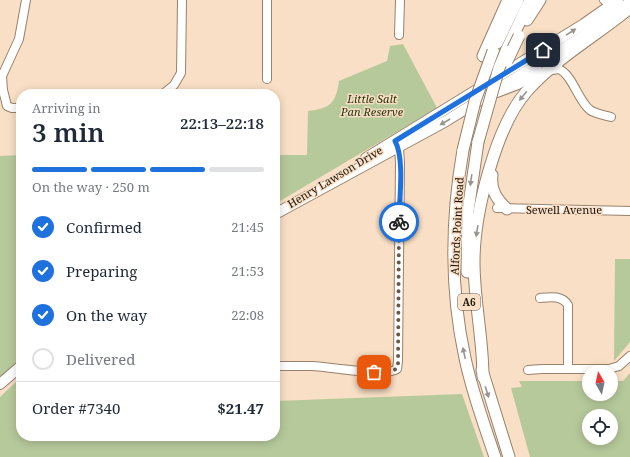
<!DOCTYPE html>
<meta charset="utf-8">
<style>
:root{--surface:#fff;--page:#f2f2f3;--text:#1f2937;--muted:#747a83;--line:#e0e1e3;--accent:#1f72dd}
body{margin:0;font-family:"Noto Serif",serif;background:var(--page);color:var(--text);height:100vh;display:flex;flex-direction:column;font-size:15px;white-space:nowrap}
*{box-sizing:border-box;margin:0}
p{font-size:13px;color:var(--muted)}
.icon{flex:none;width:22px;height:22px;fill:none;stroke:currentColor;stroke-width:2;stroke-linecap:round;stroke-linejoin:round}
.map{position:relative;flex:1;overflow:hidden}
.details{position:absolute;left:16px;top:89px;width:264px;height:352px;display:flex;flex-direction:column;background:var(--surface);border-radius:16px;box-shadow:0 2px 10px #0003}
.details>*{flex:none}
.needle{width:26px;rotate:351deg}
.tools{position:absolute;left:582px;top:365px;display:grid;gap:8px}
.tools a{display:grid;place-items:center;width:36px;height:36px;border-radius:50%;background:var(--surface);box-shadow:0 2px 10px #0003;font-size:20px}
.pin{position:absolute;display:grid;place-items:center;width:34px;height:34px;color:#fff;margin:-17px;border-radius:8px;box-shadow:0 2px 6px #0006}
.courier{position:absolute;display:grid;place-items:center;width:40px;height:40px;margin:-20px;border:3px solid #1f72dd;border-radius:50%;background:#fff;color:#222;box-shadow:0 1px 5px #0007}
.summary em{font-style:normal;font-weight:600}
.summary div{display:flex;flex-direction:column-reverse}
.summary{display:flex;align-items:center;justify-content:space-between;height:68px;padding:0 16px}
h1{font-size:26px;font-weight:600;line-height:30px}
.bar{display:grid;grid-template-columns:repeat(4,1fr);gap:6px 4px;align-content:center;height:48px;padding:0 16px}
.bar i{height:5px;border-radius:3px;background:var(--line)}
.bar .selected{background:var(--accent)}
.bar p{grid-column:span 4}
.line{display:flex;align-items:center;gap:10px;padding:0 16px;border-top:1px solid var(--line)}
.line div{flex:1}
ol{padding:0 16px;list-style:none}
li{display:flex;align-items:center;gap:12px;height:44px}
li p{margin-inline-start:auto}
li .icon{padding:4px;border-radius:50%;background:var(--accent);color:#fff;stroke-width:4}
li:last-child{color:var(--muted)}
li i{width:22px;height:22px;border:2px solid var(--line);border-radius:50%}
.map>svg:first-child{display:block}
</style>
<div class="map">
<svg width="630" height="457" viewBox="0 0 630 457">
<rect width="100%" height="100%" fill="#f8dfc5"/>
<g fill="#b6c99b" fill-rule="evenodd">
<path d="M 403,44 L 437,108 L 275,204 L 275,155 L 307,155 L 308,111 C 330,109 336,103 339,81 L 387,61 L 390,46 Z"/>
<polygon points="21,155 21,359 0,380 0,156"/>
<polygon points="615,259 630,259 630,342 614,361"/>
<path d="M 630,373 L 630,457 L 530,457 L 511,388 L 522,387 L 519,381 L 589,381 L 589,394 L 611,394 L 611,381 L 623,381 ZM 589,416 L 611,416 L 611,438 L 589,438 Z"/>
<polygon points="21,377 21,436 275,436 275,401 462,394 484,457 0,457 0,397"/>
</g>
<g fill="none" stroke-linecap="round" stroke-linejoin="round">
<defs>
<g id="minor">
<polyline points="604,0 611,5"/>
<polyline points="399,35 400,0"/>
<polyline points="267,79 267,0"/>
<path d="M 497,93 L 518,85 L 541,72 L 558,69 C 572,73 578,101 590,110 C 596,114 604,115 611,117"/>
<polyline points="163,94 174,85 181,73 182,0"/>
<polyline points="21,108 12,108 7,106 3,90 2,76 19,39 26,0"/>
<polyline points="497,208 630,211"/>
<path d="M 540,298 C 550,297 562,295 568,305 L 568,369"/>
<path d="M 275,366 C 288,366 300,366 313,366 C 328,367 387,377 397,369 L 398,361 L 400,163 L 399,148 L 397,143"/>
<polyline points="528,370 542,369 609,369 619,366 630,356"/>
</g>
<g id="major">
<polyline points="366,158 584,24 618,0"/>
<polyline points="275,214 446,121 580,38 630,2"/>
<polyline points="0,384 21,366"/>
</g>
<g id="highway">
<polyline points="527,20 540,0"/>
<polyline points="497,43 518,0"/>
<polyline points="506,51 530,0"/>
<polyline points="483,56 508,0"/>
<path d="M 463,150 C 451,219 450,290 465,358 C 472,392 484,424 495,457"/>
<path d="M 492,175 C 490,190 497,200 507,209"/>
<polyline points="467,272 468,211 478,142"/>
<polyline points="482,370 509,457"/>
<path d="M 483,377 C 483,338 474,301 474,262 C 474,215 495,127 527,91 C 556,58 596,36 630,8"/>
</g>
</defs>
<use href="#minor" stroke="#99826b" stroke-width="10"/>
<use href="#major" stroke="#99826b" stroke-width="12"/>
<use href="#highway" stroke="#99826b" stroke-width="13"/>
<use href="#minor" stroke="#fff" stroke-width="8"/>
<use href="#major" stroke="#fff" stroke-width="10"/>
<use href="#highway" stroke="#fff" stroke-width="11"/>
<defs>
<g id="highway-bridge">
<polyline points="507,61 519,36"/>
<polyline points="478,142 499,68 506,51"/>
<polyline points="463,150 475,101 493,51"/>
</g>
</defs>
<use href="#highway-bridge" stroke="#99826b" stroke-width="13" stroke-linecap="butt"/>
<use href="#highway-bridge" stroke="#fff" stroke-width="11"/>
</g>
<defs><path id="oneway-solid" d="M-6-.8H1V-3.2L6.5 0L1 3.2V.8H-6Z"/></defs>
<g fill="#989591">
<use href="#oneway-solid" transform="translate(571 32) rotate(-32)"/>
<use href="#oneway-solid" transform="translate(523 96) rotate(129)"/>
<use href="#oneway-solid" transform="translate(445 122) rotate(150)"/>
<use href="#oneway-solid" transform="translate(471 180) rotate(98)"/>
<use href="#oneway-solid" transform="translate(477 231) rotate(99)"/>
<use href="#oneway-solid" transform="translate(464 353) rotate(-102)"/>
<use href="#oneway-solid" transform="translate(487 392) rotate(73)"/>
</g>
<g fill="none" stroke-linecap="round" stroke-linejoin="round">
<path stroke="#685a4b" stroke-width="4" stroke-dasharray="0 7.2" d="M 374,372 C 383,372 394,375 398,365 L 399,222"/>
<path stroke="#1f72dd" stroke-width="5" d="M 399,222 C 399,200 405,159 395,141 L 543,50"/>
</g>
<g text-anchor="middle" stroke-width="3" stroke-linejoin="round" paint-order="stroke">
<rect fill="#f8dfc5" stroke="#5d5042" stroke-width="1" x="458" y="294" width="22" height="16" rx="3"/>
<g font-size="10" font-weight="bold" fill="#1b130a">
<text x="469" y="306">A6</text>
</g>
<g font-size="11" font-style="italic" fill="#263309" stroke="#f8dfc5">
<text x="372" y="103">Little Salt<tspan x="372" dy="13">Pan Reserve</tspan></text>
</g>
<g font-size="11" fill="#1b130a" stroke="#f8dfc5">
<text transform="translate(335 177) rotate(-31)" y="4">Henry Lawson Drive</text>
<text x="564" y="214">Sewell Avenue</text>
<text transform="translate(457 226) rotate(-87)" y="4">Alfords Point Road</text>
</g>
</g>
</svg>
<div class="tools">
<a><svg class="needle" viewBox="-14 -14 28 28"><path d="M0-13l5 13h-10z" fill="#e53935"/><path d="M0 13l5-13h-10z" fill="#747a83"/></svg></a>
<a><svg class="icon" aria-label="locate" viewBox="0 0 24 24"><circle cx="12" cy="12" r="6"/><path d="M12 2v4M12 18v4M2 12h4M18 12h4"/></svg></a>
</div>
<div class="pin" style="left:374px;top:372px;background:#ea580c"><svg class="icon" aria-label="bag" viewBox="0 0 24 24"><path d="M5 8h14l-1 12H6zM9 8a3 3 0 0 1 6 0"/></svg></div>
<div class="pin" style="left:543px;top:50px;background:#1f2937"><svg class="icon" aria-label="home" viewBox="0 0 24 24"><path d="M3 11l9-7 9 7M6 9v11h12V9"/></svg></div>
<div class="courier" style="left:399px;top:222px"><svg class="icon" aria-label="bike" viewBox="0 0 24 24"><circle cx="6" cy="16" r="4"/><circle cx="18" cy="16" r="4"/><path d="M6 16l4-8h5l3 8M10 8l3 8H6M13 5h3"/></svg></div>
<section class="details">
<div class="summary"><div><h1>3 min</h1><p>Arriving in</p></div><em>22:13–22:18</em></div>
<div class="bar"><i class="selected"></i><i class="selected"></i><i class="selected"></i><i></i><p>On the way · 250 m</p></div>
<ol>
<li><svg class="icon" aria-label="check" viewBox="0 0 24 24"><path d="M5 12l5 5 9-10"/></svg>Confirmed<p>21:45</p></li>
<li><svg class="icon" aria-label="check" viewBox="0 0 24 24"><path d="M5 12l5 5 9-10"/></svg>Preparing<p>21:53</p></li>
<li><svg class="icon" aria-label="check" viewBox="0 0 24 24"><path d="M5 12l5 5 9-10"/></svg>On the way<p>22:08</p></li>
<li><i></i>Delivered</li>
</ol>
<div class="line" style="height:52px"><div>Order #7340</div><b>$21.47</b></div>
</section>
</div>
